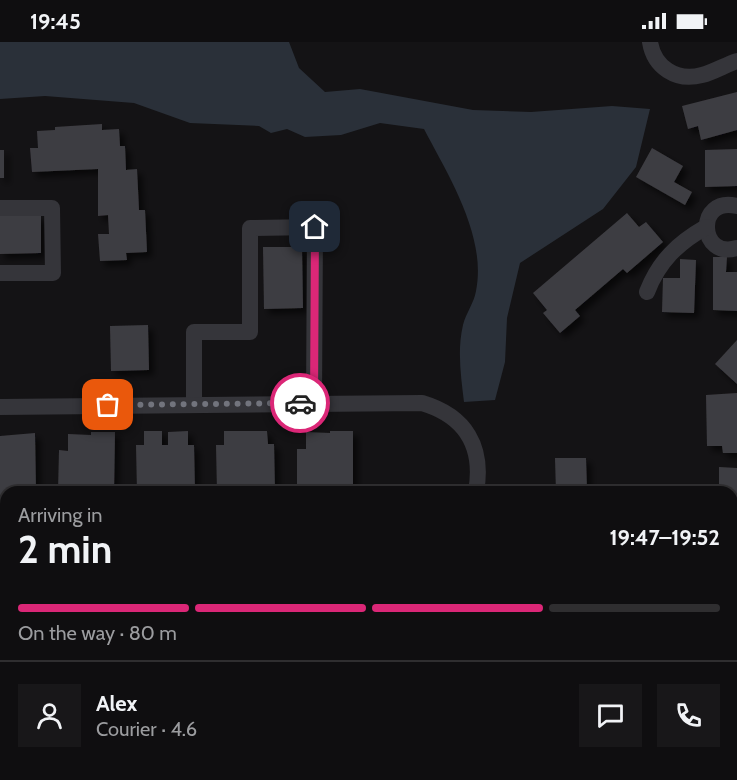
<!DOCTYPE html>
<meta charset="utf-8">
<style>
:root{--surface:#0f0e10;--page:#181719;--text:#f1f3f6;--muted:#9b9c9f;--line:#2f2e30;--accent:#db2777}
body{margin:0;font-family:Cabin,sans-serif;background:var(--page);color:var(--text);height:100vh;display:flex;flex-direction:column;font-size:22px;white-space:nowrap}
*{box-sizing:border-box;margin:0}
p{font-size:20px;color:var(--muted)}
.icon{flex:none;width:33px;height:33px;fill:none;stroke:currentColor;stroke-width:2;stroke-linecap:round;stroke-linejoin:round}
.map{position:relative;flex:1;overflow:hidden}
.panel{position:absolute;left:0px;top:444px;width:738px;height:294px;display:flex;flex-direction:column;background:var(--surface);border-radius:18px 18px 0 0;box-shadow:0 2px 4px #0004,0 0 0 2px var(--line)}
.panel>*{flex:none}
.pin{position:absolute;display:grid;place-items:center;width:51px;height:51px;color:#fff;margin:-26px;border-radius:12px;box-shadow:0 3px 9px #0006}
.courier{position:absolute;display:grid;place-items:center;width:60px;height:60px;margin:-30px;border:4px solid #db2777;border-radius:50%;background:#fff;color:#222;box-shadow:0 2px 8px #0007}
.head em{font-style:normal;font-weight:700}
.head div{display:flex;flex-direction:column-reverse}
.head{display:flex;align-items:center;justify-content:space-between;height:102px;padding:0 18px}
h1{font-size:39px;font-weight:700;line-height:45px}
.bar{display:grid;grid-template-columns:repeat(4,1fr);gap:9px 6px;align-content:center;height:72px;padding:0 18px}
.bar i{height:8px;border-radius:4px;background:var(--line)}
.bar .current{background:var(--accent)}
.bar p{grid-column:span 4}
.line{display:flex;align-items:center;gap:15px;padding:0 18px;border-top:2px solid var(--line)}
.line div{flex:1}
.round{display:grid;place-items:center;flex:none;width:63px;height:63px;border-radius:0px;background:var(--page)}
.status{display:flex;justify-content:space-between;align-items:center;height:42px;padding:0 30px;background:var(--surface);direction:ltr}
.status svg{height:16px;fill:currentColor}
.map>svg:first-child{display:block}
</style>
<div class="status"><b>19:45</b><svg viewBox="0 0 49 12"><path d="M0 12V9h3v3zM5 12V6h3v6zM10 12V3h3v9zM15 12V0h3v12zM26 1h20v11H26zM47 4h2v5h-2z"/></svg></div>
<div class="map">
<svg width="737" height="738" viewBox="0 0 737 738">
<defs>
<filter id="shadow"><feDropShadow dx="5" dy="5" stdDeviation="3" flood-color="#0009"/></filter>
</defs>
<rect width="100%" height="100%" fill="#141315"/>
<path fill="#2a3039" d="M 0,0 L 289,0 L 299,26 L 325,50 L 360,47 L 473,68 L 531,70 L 612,64 L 650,67 L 636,125 L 603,167 L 520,221 L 507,276 L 505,320 L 495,358 L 464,360 C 461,335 457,308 463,283 C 466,271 474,261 476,249 C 487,194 448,133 424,87 L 380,81 L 341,93 L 305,95 L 287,87 L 271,91 L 259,84 L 190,81 L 134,61 L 45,54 L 0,57 Z"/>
<g fill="#3e3d42" filter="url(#shadow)">
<polygon points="737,50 737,88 701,98 698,84 688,87 682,64"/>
<polygon points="102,82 102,88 119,87 120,104 125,104 126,128 137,127 139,168 145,168 147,210 126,211 127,218 100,219 98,192 109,192 108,173 98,174 98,127 32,130 30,106 38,106 37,89 55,88 55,85"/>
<polygon points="652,106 683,124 674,140 692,150 685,163 636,135"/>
<polygon points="737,107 737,144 705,145 705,108"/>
<rect x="0" y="108" width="4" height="28"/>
<polygon points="627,171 639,185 646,180 663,200 627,231 623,227 575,268 580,274 560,291 543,271 547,268 533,251"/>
<polygon points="0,174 41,174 41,211 0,212"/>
<polygon points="263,205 302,205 303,266 264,267"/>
<polygon points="713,215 727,215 726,230 737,230 737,269 713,268"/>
<polygon points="680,217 696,218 694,271 662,270 663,236 680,236"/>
<polygon points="148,283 149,328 111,329 110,284"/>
<polygon points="737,298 737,342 715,322"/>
<polygon points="737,351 737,411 723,411 722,404 707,404 706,353"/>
<polygon points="144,389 162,389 162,403 168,403 168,390 188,389 188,403 194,403 195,450 137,450 136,403 144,403"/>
<polygon points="224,389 267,389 268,402 274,402 275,450 217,450 216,403 224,403"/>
<polygon points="330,389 353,389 353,449 297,449 297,407 306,407 306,390 330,391"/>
<polygon points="91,390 115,390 114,450 58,450 59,408 68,409 68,392 91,393"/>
<polygon points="35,391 36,450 6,450 6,453 0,453 0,394"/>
<polygon points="555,416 586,416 587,449 556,450"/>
<polygon points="719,425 737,426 737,463 732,463 732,450 719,450"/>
<rect x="732" y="548" width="5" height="26"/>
<polygon points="737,649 737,687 733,688 732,650"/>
<rect x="0" y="694" width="6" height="19"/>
<polygon points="278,732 303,732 301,738 277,738"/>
<polygon points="679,732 722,732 722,735 737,736 737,738 679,738"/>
</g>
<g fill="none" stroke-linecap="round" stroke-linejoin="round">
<g stroke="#35353a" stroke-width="16">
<path d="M 650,0 C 654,25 676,40 702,33 C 714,30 725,23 737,19"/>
<path d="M 737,164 C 695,154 699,218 737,206"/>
<polyline points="0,166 52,166 53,231 0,231"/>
<path d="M 647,250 C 659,219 678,201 706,185"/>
<polyline points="194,361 194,290 250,290 250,186 315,185 314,361"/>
<path d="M 0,365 L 422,361 C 466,374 484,405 476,450"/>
<polyline points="126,732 127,738"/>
</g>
<g stroke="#35353a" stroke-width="21">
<polyline points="732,500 737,500"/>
<polyline points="0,513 6,513"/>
</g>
</g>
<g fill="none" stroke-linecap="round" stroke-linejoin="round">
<polyline stroke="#72747d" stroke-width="6" stroke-dasharray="0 10.8" points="108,363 300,361"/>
<polyline stroke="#db2777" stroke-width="8" points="300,361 314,361 315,185"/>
</g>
</svg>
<div class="pin" style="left:108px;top:363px;background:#ea580c"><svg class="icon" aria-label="bag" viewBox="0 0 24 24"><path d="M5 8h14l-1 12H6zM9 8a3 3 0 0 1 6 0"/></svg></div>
<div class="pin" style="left:315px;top:185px;background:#1f2937"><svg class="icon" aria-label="home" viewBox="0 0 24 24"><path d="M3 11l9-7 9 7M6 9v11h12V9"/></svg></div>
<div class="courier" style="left:300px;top:361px"><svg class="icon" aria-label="car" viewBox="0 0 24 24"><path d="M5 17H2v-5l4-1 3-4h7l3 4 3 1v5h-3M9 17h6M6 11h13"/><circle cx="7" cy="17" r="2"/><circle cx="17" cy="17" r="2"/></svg></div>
<section class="panel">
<div class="head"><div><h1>2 min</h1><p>Arriving in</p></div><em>19:47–19:52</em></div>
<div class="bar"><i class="current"></i><i class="current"></i><i class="current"></i><i></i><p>On the way · 80 m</p></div>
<div class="line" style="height:108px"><a class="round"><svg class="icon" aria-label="person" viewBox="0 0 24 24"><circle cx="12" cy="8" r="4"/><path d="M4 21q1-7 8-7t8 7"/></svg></a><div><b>Alex</b><p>Courier · 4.6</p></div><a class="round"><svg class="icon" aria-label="chat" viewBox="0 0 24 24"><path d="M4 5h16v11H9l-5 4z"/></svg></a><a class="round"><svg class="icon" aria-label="phone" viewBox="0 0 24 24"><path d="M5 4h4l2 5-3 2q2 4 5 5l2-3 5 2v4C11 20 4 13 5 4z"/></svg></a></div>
</section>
</div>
